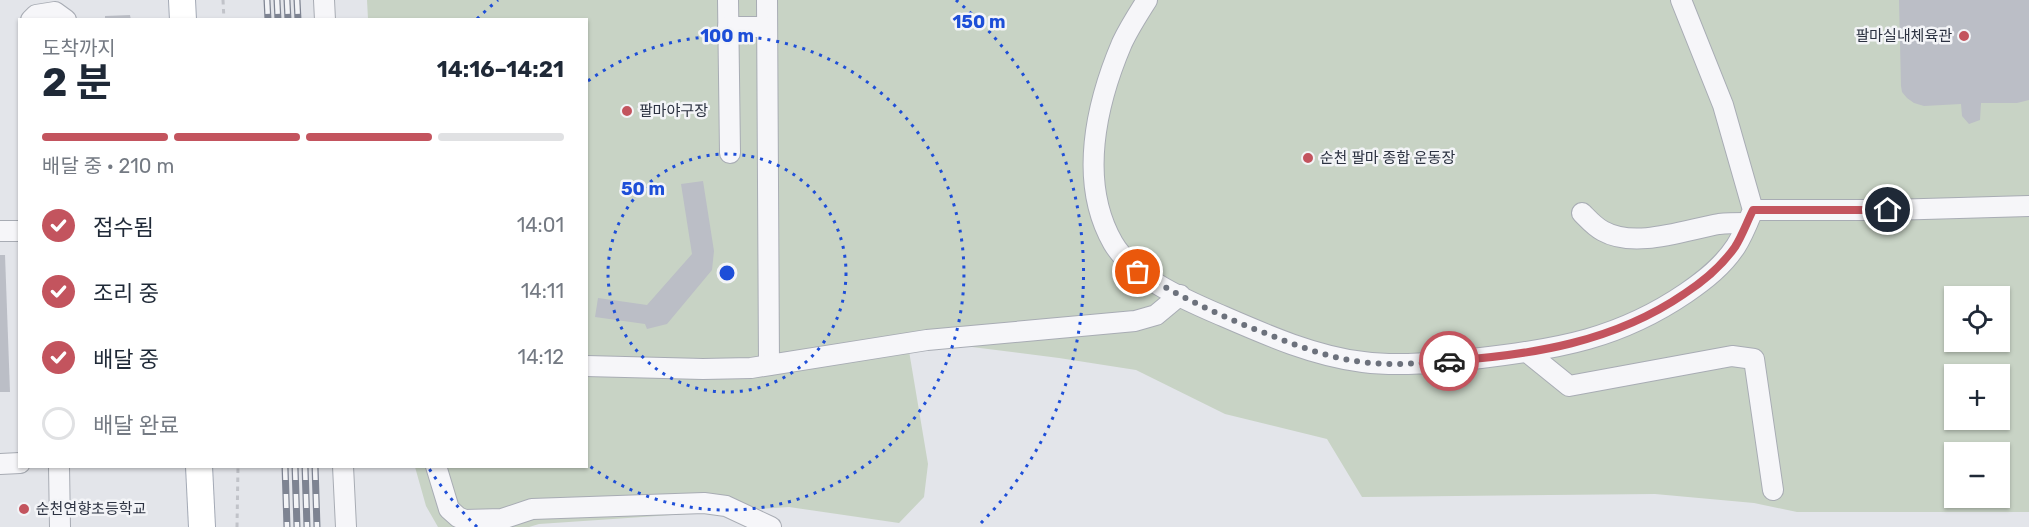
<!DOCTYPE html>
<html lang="ko">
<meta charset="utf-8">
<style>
:root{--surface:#fff;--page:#f6f6f7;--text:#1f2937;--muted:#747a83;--line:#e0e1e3;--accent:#c3545e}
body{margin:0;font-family:Rubik,"Noto Sans KR",sans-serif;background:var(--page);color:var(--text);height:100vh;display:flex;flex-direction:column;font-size:22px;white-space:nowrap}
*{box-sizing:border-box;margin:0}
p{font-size:20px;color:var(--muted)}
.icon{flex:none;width:33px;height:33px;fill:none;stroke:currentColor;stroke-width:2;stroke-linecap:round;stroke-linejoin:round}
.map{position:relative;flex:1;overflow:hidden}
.side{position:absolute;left:18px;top:18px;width:570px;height:450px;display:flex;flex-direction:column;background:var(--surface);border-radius:0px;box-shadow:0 2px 4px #0004}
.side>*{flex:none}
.buttons{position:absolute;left:1944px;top:286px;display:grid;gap:12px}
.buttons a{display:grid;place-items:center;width:66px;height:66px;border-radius:0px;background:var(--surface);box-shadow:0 2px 4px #0004;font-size:30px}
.pin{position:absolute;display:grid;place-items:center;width:51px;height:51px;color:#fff;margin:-26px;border:3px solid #fff;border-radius:50%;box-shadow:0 2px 6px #0007}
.courier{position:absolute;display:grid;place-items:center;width:60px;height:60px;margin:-30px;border:4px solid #c3545e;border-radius:50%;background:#fff;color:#222;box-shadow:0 2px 8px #0007}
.headline em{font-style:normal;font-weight:700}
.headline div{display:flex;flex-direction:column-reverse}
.headline{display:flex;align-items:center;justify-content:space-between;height:102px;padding:0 24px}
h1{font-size:39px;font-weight:700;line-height:45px}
.bar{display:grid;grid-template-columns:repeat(4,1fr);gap:9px 6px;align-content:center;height:72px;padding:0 24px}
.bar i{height:8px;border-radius:4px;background:var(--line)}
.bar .on{background:var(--accent)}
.bar p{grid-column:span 4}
ol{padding:0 24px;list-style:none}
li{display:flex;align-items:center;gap:18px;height:66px}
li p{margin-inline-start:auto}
li .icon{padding:6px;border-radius:50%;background:var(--accent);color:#fff;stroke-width:4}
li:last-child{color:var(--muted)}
li i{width:33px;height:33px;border:3px solid var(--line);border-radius:50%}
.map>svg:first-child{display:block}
</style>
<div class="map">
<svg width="2029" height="527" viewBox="0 0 2029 527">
<rect width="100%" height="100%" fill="#e3e5ea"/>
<path fill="#c8d3c5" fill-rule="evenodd" d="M 367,0 L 2029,0 L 2029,512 L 1797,512 L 1754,503 L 1655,494 L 1362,497 L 1327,439 L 1225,414 L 1136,370 L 1059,358 L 940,343 L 909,351 L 928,464 L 924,497 L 899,523 L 789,507 L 539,524 L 529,527 L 438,527 L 426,506 L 415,467 L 586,466 L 586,20 L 368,19 ZM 1954,297 L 2000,297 L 2000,342 L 1954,342 ZM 1954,375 L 2000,375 L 2000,420 L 1954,420 ZM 1954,453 L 2000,453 L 2000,498 L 1954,498 Z"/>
<g fill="#bbbec6">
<polygon points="1899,0 2029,0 2029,100 2017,103 1981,103 1980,120 1969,124 1962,116 1961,104 1924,106 1914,103 1907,98 1902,92 1901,86"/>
<polygon points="130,15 131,20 105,20 105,16"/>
<polygon points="703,181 714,251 712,270 667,324 647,329 645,324 595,317 598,298 647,305 692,254 681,184"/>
<polygon points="0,255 5,255 10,392 0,392"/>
</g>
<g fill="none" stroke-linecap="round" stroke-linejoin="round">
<defs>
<g id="minor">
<polyline points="324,0 325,20"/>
<polyline points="728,0 730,153"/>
<polyline points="767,0 769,365"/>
<path d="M 1147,0 C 1138,14 1129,28 1122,43 C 1096,104 1078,182 1113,243 C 1133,277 1183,299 1218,314 C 1264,334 1313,356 1363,362 C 1401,367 1443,362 1481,358 C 1559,349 1620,338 1686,293 C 1705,280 1723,266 1736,246 C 1743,235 1748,222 1753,210 L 1723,105 L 1681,0"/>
<polyline points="31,20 36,15 55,12 66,20"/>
<polyline points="728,27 767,27"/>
<polyline points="1753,210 1889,210 2029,206"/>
<path d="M 1582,213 C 1588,219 1595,227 1603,231 C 1635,249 1685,230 1719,224 C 1728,223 1738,223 1747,223"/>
<polyline points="0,231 20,231"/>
<polyline points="1527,352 1569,386 1732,356 1754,359 1773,490"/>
<polyline points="586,366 703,369 751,368 927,340 1135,321 1156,315 1180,295"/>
<polyline points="0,464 20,463"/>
<polyline points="59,466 60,527"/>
<polyline points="343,466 346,527"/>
<polyline points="436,466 449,509 458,517 465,520 502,519 532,509 704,503 726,506 771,527"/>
</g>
<g id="major">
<polyline points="182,0 183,20"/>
<polyline points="199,466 202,527"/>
</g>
</defs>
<use href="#minor" stroke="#a8acb4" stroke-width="22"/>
<use href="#major" stroke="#a3a9b5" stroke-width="28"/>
<g stroke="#c1c3c9" stroke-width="3" stroke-dasharray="4.5 4.5" stroke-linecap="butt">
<polyline points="223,0 224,20"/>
<polyline points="237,527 238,466"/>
</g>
<use href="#minor" stroke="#f6f6f9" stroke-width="20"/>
<use href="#major" stroke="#fff" stroke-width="26"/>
<defs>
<g id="rail">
<polyline points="267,0 268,20"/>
<polyline points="277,0 278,20"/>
<polyline points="287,0 288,20"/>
<polyline points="297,0 298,20"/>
<polyline points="285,466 287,527"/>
<polyline points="295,466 297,527"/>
<polyline points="305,466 307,527"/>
<polyline points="315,466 317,527"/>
</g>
</defs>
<use href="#rail" stroke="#7e8492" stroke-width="7"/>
<use href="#rail" stroke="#f3f4f7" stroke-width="4.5" stroke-dasharray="14" stroke-linecap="butt"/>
</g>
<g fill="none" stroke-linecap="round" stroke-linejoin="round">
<path stroke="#6c717c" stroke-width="6" stroke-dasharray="0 10.8" d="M 1138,272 C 1181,297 1224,318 1270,335 C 1300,347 1330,358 1362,362 C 1391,366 1420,363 1449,361"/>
<path stroke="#c3545e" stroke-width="8" d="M 1449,361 C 1532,355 1614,342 1684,294 C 1704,281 1721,267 1735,247 C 1742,236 1747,222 1753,210 L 1888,210"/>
</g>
<g fill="none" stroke="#1d4ed8" stroke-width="3" stroke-dasharray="3 6">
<circle cx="727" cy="273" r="119"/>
<path d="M588 81A237 237 0 1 1 588 465"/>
<path d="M477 527A356 356 0 0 1 428 467M477 19A356 356 0 0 1 498 0M956 0A356 356 0 0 1 977 527"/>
</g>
<g fill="#c3545e" stroke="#f3f4f7" stroke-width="2">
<circle cx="1964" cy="36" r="6"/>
<circle cx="627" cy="111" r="6"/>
<circle cx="1308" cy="158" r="6"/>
<circle cx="24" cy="509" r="6"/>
</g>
<g text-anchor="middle" stroke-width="5" stroke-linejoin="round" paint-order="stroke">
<g font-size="15" fill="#2c3241" stroke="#f3f4f7" text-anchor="start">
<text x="1952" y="41" text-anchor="end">팔마실내체육관</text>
<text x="639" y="116">팔마야구장</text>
<text x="1320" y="163">순천 팔마 종합 운동장</text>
<text x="36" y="514">순천연향초등학교</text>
</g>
</g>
<circle cx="727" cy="273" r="9" fill="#1d4ed8" stroke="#f3f4f7" stroke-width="3"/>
<g font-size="18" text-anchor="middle" font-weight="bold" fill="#1d4ed8" stroke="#f3f4f7" stroke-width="5" stroke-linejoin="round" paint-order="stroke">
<text x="979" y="28">150 m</text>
<text x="727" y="42">100 m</text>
<text x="643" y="195">50 m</text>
</g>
</svg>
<div class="buttons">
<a><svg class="icon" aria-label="locate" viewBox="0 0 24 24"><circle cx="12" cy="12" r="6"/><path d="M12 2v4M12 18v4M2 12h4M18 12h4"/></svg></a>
<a>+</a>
<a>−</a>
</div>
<div class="pin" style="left:1138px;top:272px;background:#ea580c"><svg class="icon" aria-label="bag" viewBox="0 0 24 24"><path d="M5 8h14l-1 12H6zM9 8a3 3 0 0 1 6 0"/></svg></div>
<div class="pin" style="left:1888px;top:210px;background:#1f2937"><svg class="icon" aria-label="home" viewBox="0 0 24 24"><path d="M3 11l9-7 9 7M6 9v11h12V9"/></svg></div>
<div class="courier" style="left:1449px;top:361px"><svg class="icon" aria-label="car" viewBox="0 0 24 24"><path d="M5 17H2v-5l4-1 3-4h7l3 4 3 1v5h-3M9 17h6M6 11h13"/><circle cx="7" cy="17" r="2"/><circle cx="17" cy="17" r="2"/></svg></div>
<section class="side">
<div class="headline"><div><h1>2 분</h1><p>도착까지</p></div><em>14:16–14:21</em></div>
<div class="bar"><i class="on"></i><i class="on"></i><i class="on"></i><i></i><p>배달 중 · 210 m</p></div>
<ol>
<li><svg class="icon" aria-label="check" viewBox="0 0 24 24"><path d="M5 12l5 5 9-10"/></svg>접수됨<p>14:01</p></li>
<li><svg class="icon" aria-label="check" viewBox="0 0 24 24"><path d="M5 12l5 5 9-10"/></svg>조리 중<p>14:11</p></li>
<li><svg class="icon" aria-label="check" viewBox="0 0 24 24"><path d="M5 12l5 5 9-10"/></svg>배달 중<p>14:12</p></li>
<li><i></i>배달 완료</li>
</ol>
</section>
</div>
